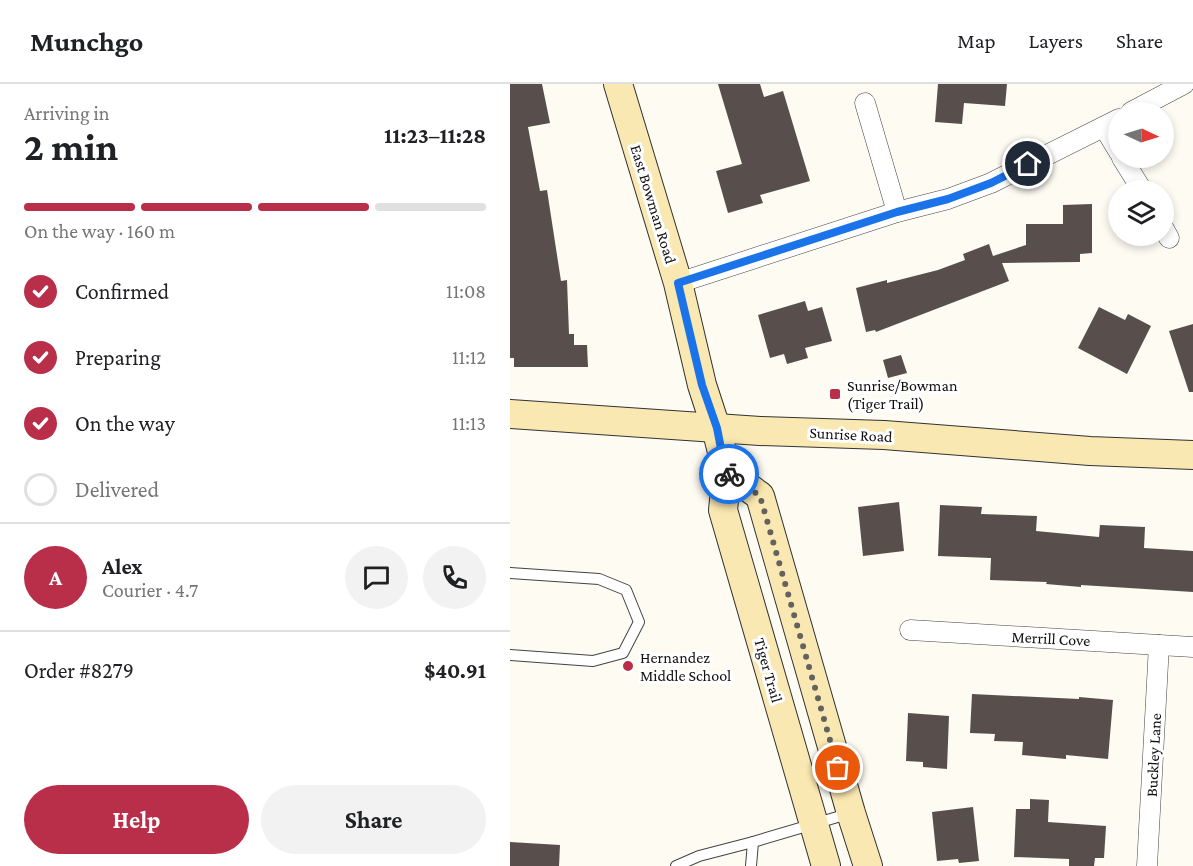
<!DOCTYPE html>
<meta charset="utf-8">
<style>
:root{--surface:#fff;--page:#f2f2f2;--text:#202124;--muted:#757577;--line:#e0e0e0;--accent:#b92f4a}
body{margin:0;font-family:"Crimson Pro",serif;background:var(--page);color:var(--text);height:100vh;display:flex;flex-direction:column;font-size:22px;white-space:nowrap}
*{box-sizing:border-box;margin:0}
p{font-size:20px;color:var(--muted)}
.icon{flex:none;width:33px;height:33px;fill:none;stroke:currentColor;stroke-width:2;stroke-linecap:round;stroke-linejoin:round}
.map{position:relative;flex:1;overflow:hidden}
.details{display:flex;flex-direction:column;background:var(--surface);width:510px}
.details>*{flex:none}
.needle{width:39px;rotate:94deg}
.buttons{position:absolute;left:598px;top:18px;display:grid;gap:12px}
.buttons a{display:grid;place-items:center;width:66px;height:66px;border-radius:50%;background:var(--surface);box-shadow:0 3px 9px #0003;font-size:30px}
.pin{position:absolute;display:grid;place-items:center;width:51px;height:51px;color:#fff;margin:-26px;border:3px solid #fff;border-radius:50%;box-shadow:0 2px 6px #0007}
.courier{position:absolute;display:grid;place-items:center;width:60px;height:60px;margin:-30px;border:4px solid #1a73e8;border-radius:50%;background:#fff;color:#222;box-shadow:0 2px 8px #0007}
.overview em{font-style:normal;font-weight:700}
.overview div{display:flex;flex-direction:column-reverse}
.overview{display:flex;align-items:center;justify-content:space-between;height:102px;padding:0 24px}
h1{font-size:39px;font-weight:700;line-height:45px}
.bar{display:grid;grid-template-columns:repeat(4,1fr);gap:9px 6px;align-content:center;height:72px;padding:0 24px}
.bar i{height:8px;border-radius:4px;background:var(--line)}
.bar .selected{background:var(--accent)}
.bar p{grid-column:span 4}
.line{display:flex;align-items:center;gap:15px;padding:0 24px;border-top:2px solid var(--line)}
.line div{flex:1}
.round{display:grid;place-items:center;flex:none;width:63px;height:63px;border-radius:32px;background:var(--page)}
ol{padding:0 24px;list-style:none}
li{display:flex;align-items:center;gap:18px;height:66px}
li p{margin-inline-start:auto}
li .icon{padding:6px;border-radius:50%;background:var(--accent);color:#fff;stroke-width:4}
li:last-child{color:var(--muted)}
li i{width:33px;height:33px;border:3px solid var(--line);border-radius:50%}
.action{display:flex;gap:12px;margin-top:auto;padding:12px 24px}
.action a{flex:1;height:69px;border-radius:36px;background:var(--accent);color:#fff;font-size:24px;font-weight:700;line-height:69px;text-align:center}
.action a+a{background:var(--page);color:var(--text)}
header{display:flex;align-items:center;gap:36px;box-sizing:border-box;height:84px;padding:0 30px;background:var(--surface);border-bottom:2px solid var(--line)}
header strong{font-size:28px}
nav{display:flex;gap:33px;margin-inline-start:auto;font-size:21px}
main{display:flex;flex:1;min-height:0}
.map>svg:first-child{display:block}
</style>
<header>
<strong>Munchgo</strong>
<nav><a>Map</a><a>Layers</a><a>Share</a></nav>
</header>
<main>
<section class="details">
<div class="overview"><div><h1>2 min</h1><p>Arriving in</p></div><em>11:23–11:28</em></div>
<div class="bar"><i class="selected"></i><i class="selected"></i><i class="selected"></i><i></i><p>On the way · 160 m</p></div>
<ol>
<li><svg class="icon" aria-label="check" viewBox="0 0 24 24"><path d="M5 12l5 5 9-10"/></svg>Confirmed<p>11:08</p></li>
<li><svg class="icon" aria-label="check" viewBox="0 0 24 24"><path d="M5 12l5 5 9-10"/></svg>Preparing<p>11:12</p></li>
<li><svg class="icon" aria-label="check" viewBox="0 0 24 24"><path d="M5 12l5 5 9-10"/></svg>On the way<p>11:13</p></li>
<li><i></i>Delivered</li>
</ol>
<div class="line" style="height:108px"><b class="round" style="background:var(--accent);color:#fff">A</b><div><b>Alex</b><p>Courier · 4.7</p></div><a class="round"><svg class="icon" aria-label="chat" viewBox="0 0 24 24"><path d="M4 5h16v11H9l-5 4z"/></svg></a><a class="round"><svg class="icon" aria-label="phone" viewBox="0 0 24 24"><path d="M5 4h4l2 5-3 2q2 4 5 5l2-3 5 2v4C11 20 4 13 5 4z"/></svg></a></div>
<div class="line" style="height:78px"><div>Order #8279</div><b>$40.91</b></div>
<div class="action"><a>Help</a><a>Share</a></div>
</section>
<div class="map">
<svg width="683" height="782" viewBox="0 0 683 782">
<rect width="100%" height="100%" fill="#fefbf3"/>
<g fill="#584f4d">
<polygon points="0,0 32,0 40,39 18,43 30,107 37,106 51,197 57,196 59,250 64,250 64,261 77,261 78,283 4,283 4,274 0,274"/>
<polygon points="208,0 250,0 254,13 273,7 300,97 250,111 253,119 218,129 206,87 232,80"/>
<polygon points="428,0 497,0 495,22 454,19 452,40 425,38"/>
<polygon points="582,120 582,169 570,170 570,178 492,179 499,197 366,248 365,246 356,248 346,204 377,196 377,199 428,186 455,176 453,170 479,160 483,172 516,161 516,140 553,140 553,121"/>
<polygon points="295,217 298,227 312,223 322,257 295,264 298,274 277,280 274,270 260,274 248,231"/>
<polygon points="589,223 615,236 618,230 641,242 617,290 568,264"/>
<polygon points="683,240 683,308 679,308 659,247"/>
<polygon points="391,271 397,289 378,294 373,276"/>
<polygon points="389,418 394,467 353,472 348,423"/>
<polygon points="430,421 472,423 471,430 527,432 526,447 589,453 590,441 635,443 634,464 683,467 683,508 571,501 571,503 536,500 537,498 480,496 481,474 428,472"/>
<polygon points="462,610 569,615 569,613 603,616 598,675 556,671 556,675 512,671 513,658 484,657 485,650 460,649"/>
<polygon points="398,629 439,632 437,685 413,683 413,678 396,677"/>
<polygon points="520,715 539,716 538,738 596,742 594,774 585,774 584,782 559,782 559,775 504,773 506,725 520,725"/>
<polygon points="463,723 469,777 449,779 448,775 427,777 422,728"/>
<polygon points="0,758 50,761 49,782 0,782"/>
</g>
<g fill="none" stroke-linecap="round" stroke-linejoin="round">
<defs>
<g id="lane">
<polyline points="0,489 89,495 116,506 129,538 113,569 83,577 0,571"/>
<polyline points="166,782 189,772 243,758 341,729"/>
<polyline points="241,782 243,758"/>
</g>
<g id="street">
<polyline points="355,19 387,128"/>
<polyline points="621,28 674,0"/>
<polyline points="594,43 609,68"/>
<polyline points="612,74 632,106"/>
<polyline points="654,145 659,154"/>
<polyline points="168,199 387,128 438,115 481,99 609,35"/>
<polyline points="400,546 683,563"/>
<polyline points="637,782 649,561"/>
</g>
<g id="secondary">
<polyline points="108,0 168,199 192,301 206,344 217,388 213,426 316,782"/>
<polyline points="0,330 250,347 374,351 580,367 683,371"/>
<polyline points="217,388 250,412 341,729 358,782"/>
</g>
</defs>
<use href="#lane" stroke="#434343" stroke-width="12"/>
<use href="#street" stroke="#434343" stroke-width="21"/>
<use href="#secondary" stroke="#323232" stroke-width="30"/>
<use href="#lane" stroke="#fff" stroke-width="10"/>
<use href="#street" stroke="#fff" stroke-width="20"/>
<use href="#secondary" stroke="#fae8b2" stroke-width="28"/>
</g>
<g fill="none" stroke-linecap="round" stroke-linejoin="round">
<polyline stroke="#63625f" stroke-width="6" stroke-dasharray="0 10.8" points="219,390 250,412 328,684"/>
<polyline stroke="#1a73e8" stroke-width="8" points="219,390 214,380 207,344 192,301 168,199 387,128 438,115 481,99 518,80"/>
</g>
<g fill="#b92f4a" stroke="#fff" stroke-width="2">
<rect x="319" y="304" width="12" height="12" rx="3"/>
<circle cx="118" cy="582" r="6"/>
</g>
<g text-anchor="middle" stroke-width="6" stroke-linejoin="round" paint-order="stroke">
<g font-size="16" fill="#101010" stroke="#fff">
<text transform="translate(144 120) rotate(73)" y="6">East Bowman Road</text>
<text transform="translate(341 350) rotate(3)" y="6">Sunrise Road</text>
<text transform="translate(541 554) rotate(3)" y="6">Merrill Cove</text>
<text transform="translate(259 586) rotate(74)" y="6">Tiger Trail</text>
<text transform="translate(643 671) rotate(-87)" y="6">Buckley Lane</text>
</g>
<g font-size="16" fill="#101010" stroke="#fff" text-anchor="start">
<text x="337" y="307">Sunrise/Bowman<tspan x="337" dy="18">(Tiger Trail)</tspan></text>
<text x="130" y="579">Hernandez<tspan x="130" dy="18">Middle School</tspan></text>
</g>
</g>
</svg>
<div class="buttons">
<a><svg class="needle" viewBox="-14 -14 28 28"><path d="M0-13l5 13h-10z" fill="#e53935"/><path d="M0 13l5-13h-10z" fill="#757577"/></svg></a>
<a><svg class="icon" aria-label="layers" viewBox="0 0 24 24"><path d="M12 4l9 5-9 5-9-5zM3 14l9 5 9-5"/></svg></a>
</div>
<div class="pin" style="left:328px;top:684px;background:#ea580c"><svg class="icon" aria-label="bag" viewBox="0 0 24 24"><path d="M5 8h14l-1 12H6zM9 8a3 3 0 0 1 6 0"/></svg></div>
<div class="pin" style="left:518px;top:80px;background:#1f2937"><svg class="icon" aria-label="home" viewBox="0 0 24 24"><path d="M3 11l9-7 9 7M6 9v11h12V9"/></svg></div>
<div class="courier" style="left:219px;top:390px"><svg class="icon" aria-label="bike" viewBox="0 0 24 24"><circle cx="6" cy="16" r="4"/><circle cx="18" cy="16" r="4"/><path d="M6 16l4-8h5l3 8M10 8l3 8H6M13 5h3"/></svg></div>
</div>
</main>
